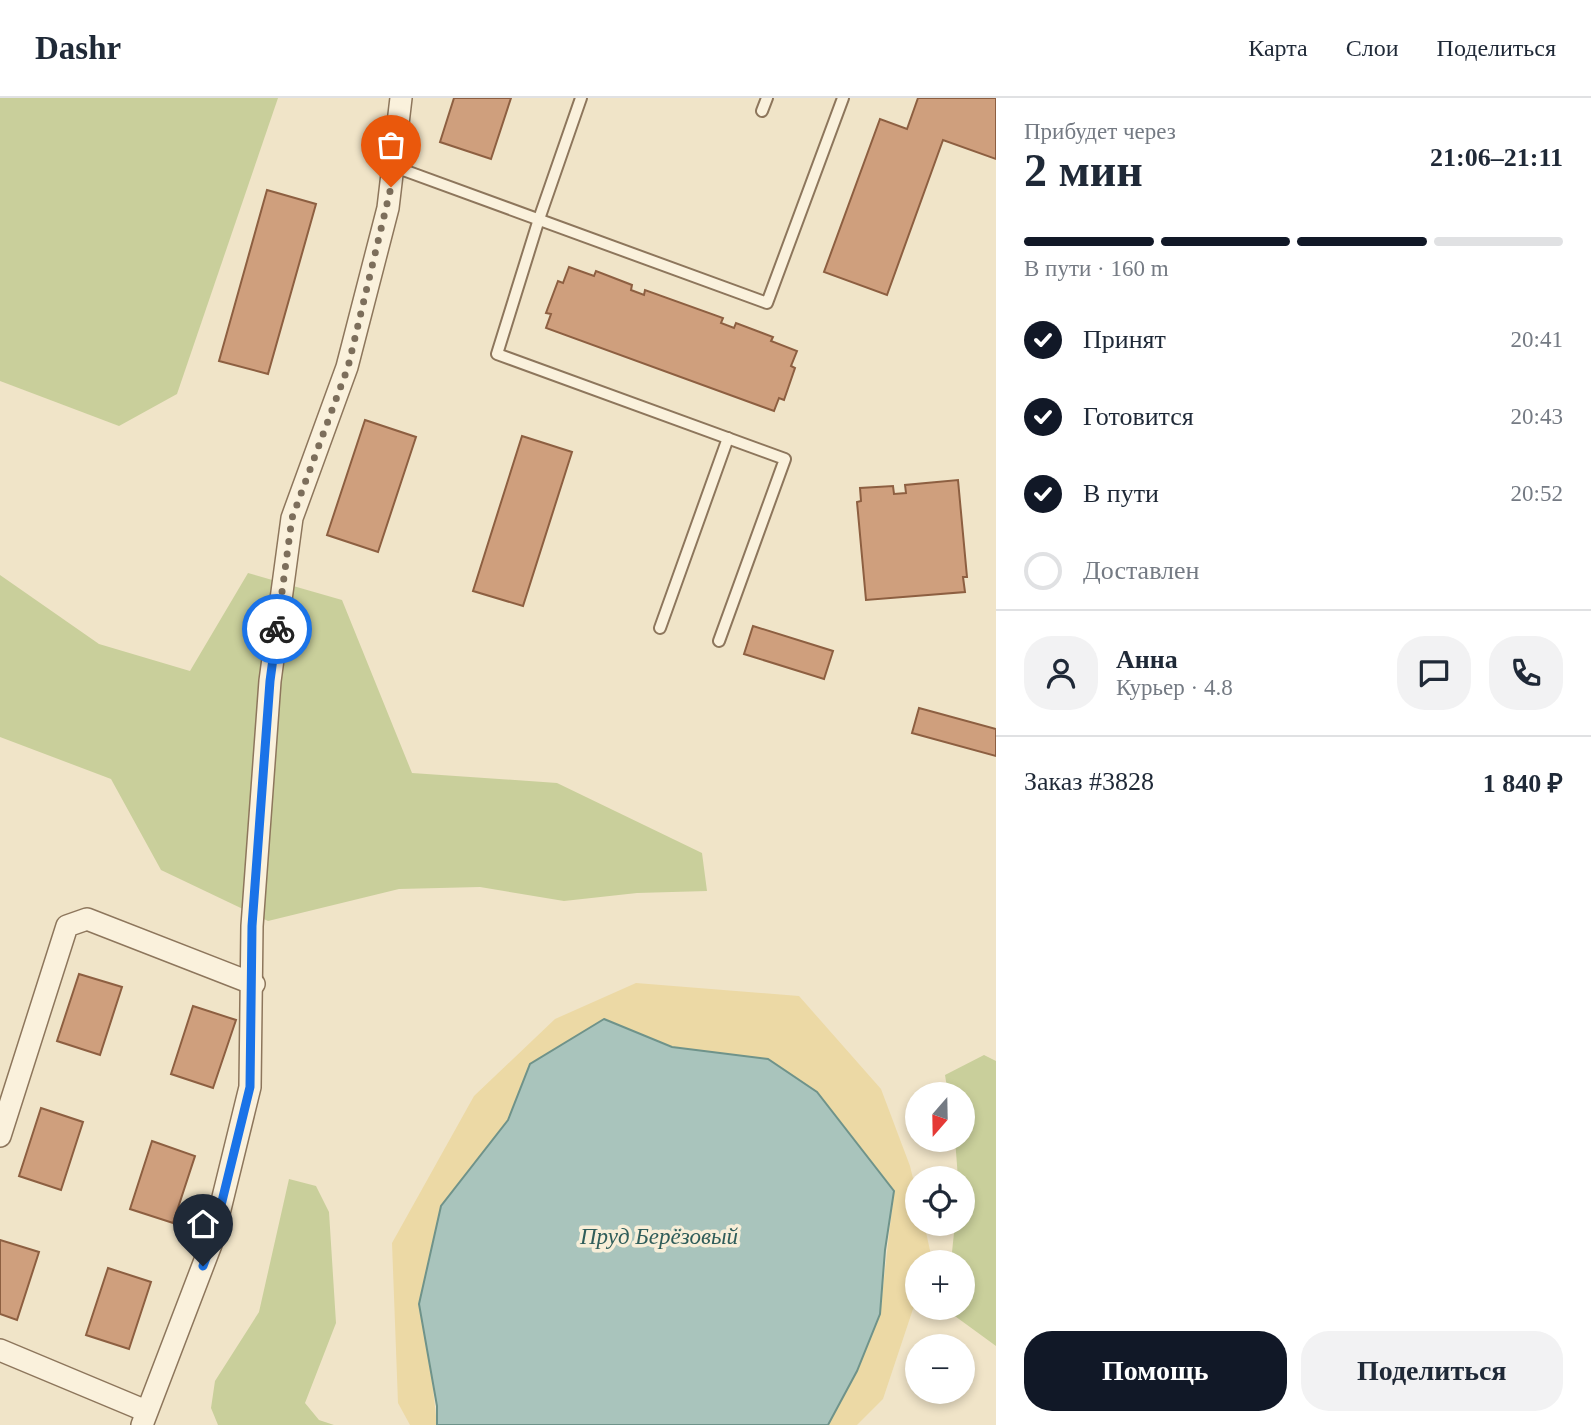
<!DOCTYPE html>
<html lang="ru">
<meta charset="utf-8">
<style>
:root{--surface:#fff;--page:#f2f2f3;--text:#1f2937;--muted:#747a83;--line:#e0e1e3;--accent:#111827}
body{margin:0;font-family:Georgia,serif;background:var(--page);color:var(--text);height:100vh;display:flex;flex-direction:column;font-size:26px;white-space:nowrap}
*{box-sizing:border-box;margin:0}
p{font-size:23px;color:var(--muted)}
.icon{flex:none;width:38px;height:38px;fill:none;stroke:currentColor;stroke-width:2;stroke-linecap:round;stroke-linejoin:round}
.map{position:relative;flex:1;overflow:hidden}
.panel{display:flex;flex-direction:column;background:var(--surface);width:595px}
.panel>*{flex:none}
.needle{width:46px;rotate:200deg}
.fabs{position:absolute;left:905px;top:984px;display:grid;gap:14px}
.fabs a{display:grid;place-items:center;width:70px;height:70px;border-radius:50%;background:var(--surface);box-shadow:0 4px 10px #0003;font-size:35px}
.pin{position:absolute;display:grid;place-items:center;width:60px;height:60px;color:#fff;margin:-72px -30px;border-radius:50% 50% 50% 0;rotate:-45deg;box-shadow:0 0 7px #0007}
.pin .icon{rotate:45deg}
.courier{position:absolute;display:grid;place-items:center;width:70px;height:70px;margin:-35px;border:5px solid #1a73e8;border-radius:50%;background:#fff;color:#222;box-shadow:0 2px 9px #0007}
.headline em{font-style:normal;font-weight:800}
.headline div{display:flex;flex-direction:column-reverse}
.headline{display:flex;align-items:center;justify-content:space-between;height:119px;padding:0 28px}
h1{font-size:46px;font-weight:800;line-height:52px}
.bar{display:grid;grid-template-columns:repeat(4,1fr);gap:10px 7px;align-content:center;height:84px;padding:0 28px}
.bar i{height:9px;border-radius:5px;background:var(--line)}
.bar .selected{background:var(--accent)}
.bar p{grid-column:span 4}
.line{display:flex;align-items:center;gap:18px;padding:0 28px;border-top:2px solid var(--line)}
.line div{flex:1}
.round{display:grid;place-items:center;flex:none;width:74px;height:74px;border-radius:28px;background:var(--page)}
ol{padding:0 28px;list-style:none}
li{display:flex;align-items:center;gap:21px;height:77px}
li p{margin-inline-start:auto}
li .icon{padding:7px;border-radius:50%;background:var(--accent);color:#fff;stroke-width:4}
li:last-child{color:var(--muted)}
li i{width:38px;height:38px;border:4px solid var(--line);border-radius:50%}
.action{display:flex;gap:14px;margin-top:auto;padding:14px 28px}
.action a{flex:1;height:80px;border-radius:28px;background:var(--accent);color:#fff;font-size:28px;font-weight:800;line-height:80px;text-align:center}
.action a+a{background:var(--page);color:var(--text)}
header{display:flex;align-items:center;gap:42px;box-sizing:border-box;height:98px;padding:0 35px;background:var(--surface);border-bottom:2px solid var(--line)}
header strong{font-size:33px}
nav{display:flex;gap:38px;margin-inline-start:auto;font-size:24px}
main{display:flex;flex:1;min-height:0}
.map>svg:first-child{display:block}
</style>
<header>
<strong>Dashr</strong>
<nav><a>Карта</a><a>Слои</a><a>Поделиться</a></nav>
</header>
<main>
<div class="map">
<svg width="996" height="1327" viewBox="0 0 996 1327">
<rect width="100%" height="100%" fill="#f0e4c8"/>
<g fill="#c9cf9b">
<polygon points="0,0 278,0 177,296 119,328 0,283"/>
<polygon points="248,475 342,502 412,675 557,685 702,755 707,793 637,795 564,803 480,789 399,791 268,823 161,772 111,681 0,639 0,477 99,546 190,573"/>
<polygon points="984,957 996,963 996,1248 948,1213 948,1209 962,1209 962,1164 951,1164 955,1125 962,1125 962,1080 958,1080 955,1041 962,1041 962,996 948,996 945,977"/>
<polygon points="289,1081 316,1088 329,1114 336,1225 305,1305 319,1322 334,1327 218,1327 211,1310 215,1283 259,1214"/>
</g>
<polygon fill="#ecd9a5" points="636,885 799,898 881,991 910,1068 917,1097 917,1125 924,1125 931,1157 929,1164 917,1164 917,1199 883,1301 857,1327 828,1327 857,1273 880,1216 894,1093 769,961 672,949 604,921 530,966 508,1022 441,1108 430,1264 437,1327 410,1327 398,1305 392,1145 474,998 555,921"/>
<polygon fill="#a9c4bc" stroke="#6f938a" stroke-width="2" points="604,921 672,949 768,961 817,994 894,1093 885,1152 880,1216 857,1273 828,1327 437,1327 437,1308 419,1206 441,1108 508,1022 530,966"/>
<g fill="#cf9f7d" stroke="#8d5f41" stroke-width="2">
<polygon points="454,0 511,0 491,61 440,44"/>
<polygon points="918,0 996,0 996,61 943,42 887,197 824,174 880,21 907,31"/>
<polygon points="267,92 316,106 268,276 219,263"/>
<polygon points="569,169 594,178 596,173 632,187 631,192 644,197 645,192 723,220 721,225 734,230 736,225 773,239 771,243 797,253 791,268 795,270 784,302 779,300 774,313 546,230 551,216 546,215 558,183 563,185"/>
<polygon points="365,322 416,339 378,454 327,437"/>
<polygon points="522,338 572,354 523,508 473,493"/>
<polygon points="958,382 967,479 963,479 965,494 866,502 857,404 861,403 860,390 893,388 894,396 906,395 905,387"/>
<polygon points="753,528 833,553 824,581 744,556"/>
<polygon points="919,610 996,631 996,658 912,635"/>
<polygon points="79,876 122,889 100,957 57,943"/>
<polygon points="193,908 236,922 213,990 171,976"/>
<polygon points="41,1010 83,1024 61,1092 19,1078"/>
<polygon points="152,1043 195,1058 173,1125 130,1111"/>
<polygon points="0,1142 39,1154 17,1222 0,1216"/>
<polygon points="108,1170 151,1184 129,1251 86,1237"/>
</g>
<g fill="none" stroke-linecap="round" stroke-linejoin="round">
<defs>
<g id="service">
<polyline points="581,0 539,121 497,256 785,361 719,543"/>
<polyline points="762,13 767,0"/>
<polyline points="395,69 767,205 843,0"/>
<polyline points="660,530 728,340"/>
</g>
<g id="minor">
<polyline points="0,1038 67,828 87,821 254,886"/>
<polyline points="0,1252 146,1313"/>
<polyline points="142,1327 212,1144 250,989 252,828 270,583 292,420 347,269 388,110 401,0"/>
</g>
</defs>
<use href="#service" stroke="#8d765c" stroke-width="14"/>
<use href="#minor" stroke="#8d765c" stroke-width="24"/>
<use href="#service" stroke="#faf1dc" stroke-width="10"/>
<use href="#minor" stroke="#faf1dc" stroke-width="21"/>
</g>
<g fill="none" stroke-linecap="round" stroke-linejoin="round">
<polyline stroke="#7c6e5b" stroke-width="7" stroke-dasharray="0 12.6" points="277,531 292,420 348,269 391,89"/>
<polyline stroke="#1a73e8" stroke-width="9" points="203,1168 212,1144 250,989 252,828 270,583 277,531"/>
</g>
<g text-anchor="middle" stroke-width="7" stroke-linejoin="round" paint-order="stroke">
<g font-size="23" font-style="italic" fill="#2f5d5a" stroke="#f7eed8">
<text x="659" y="1146">Пруд Берёзовый</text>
</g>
</g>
</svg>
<div class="fabs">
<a><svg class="needle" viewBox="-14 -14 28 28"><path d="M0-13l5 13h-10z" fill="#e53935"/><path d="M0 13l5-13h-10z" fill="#747a83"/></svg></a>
<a><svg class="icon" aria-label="locate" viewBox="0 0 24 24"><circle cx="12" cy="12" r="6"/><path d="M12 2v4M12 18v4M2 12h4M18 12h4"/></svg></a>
<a>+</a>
<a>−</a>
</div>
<div class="pin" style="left:391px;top:89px;background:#ea580c"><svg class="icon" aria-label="bag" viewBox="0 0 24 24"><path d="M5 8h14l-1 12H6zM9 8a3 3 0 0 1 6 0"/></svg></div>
<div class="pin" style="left:203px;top:1168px;background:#1f2937"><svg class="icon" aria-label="home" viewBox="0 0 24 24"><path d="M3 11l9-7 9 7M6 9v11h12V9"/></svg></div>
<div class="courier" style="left:277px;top:531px"><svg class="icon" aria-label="bike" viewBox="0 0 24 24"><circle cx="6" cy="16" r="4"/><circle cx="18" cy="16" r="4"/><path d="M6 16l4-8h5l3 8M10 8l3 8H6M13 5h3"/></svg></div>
</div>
<section class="panel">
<div class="headline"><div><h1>2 мин</h1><p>Прибудет через</p></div><em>21:06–21:11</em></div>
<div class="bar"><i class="selected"></i><i class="selected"></i><i class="selected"></i><i></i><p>В пути · 160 m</p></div>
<ol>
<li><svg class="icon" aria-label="check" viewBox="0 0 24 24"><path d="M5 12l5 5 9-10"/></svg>Принят<p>20:41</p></li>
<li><svg class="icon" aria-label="check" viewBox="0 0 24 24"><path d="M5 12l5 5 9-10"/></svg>Готовится<p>20:43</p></li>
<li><svg class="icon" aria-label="check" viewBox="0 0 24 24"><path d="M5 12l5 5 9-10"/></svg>В пути<p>20:52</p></li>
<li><i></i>Доставлен</li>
</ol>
<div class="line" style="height:126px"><a class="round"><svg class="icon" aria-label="person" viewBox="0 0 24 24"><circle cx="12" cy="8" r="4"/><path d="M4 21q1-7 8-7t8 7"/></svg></a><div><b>Анна</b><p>Курьер · 4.8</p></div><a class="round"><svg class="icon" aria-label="chat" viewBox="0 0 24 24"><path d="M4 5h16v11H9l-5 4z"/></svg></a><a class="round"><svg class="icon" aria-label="phone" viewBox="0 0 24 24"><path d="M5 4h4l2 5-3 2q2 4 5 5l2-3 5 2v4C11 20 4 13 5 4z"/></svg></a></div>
<div class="line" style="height:91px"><div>Заказ #3828</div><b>1 840 ₽</b></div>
<div class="action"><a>Помощь</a><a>Поделиться</a></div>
</section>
</main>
